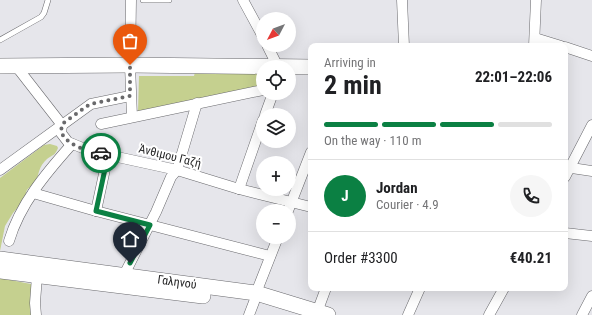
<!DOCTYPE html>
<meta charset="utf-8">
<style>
:root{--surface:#fff;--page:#f6f6f6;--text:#202124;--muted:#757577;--line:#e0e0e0;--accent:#0b8043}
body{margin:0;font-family:"Roboto Condensed",sans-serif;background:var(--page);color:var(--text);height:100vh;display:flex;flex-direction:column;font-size:15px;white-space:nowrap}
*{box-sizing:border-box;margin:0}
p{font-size:13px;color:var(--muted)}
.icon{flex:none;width:22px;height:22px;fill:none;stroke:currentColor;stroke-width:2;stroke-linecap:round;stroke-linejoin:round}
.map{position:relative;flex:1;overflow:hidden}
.panel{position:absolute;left:308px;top:43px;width:260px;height:248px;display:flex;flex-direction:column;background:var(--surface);border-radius:8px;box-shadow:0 4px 16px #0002}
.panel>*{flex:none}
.needle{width:26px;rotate:229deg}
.fabs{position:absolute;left:256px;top:12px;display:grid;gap:8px}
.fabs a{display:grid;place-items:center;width:40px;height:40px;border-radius:50%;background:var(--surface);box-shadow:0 4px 16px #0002;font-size:20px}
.pin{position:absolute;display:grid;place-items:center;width:34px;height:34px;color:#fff;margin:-41px -17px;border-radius:50% 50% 50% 0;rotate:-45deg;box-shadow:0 0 4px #0007}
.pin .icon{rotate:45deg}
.courier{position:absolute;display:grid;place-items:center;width:40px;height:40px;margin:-20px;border:3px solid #0b8043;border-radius:50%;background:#fff;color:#222;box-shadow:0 1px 5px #0007}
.head em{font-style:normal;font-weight:700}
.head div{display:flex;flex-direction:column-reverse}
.head{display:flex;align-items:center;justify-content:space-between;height:68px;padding:0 16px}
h1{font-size:26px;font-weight:700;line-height:30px}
.bar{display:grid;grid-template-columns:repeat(4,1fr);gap:6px 4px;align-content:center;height:48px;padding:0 16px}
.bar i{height:5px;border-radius:3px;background:var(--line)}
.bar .current{background:var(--accent)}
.bar p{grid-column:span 4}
.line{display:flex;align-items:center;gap:10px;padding:0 16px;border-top:1px solid var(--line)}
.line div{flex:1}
.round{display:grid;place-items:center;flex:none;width:42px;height:42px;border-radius:21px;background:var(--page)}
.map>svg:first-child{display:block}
</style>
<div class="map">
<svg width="592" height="315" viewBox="0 0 592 315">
<rect width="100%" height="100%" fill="#e6e6eb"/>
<g fill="#c5d08f">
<polygon points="195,72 263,72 263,88 138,112 139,76 194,76"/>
<path d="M 50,144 L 57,146 L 58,148 C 55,156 52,155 47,159 C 39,166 38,175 36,184 C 28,187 25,190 26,198 L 13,213 L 5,226 L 0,251 L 0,178 L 44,145 Z"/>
<polygon points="0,278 36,285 39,315 0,315"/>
</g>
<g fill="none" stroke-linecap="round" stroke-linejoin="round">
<defs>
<g id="lane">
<polyline points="143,0 169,0"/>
<polyline points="0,40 41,17 44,13 48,0"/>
</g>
<g id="street">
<polyline points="131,0 130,65 132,117"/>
<polyline points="243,0 263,37"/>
<polyline points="402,0 404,46"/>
<polyline points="535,38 561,46"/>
<polyline points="267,45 278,67"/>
<polyline points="534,46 536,0"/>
<polyline points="565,47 592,56"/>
<polyline points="16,66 62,125 61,133 68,142 90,151 177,170 239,189 311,207"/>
<polyline points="265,115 273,93"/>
<polyline points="101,124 263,90"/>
<polyline points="565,167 592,171"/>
<polyline points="0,170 91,104 130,96"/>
<polyline points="565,177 592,125"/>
<polyline points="239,189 263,120"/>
<polyline points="33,193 96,211 270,256"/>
<polyline points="96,211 108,155"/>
<polyline points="288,211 311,152"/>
<polyline points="565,233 592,236"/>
<path d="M 9,241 C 20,204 46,173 72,144"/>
<polyline points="124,275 156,212 171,177 177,170 197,103"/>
<polyline points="256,293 278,237"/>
<polyline points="36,315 35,303 37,276"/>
<polyline points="249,315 254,302"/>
<polyline points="316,315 326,288"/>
<polyline points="408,315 420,288"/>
<polyline points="489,315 504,288"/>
<polyline points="582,315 592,296"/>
</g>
<g id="secondary">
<polyline points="0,66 130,65 311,67"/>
<polyline points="0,259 256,293 328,315"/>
<polyline points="0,271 203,296"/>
</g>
</defs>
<use href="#lane" stroke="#69696d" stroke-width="6"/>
<use href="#street" stroke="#69696d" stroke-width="11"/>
<use href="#secondary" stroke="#69696d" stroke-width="16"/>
<use href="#lane" stroke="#fff" stroke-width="5"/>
<use href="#street" stroke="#fff" stroke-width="10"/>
<use href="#secondary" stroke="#fff" stroke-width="15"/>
</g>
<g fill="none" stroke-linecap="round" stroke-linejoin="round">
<path stroke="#69696b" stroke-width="4" stroke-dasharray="0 7.2" d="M 101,153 C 86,150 69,147 61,132 L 62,124 L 90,104 L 130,96 L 130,65"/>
<polyline stroke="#0b8043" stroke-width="5" points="101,153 108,155 96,211 150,225 130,263"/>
</g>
<g text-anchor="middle" stroke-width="4" stroke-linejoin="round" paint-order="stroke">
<g font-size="12" fill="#252526" stroke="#fff">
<text transform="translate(170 156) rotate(14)" y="4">Άνθιμου Γαζή</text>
<text transform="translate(177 282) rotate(8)" y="4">Γαληνού</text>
</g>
</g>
</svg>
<div class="fabs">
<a><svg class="needle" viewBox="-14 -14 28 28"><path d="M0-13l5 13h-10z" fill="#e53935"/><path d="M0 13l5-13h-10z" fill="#757577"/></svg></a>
<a><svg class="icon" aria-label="locate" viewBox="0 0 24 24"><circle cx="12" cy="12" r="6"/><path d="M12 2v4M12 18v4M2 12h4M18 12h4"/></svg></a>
<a><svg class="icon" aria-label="layers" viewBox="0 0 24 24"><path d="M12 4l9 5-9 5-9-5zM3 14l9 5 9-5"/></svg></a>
<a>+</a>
<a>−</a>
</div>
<div class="pin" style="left:130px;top:65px;background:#ea580c"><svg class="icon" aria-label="bag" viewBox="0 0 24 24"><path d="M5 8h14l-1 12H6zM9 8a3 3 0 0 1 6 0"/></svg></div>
<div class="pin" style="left:130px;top:263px;background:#1f2937"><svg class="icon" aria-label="home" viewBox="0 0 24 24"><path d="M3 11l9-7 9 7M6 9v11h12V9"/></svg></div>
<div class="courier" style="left:101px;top:153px"><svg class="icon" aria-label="car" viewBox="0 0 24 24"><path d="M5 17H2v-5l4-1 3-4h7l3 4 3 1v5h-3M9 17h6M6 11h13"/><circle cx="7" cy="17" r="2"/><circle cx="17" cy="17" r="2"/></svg></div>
<section class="panel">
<div class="head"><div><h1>2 min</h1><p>Arriving in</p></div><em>22:01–22:06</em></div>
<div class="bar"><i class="current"></i><i class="current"></i><i class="current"></i><i></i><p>On the way · 110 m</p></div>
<div class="line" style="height:72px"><b class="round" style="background:var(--accent);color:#fff">J</b><div><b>Jordan</b><p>Courier · 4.9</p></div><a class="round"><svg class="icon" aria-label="phone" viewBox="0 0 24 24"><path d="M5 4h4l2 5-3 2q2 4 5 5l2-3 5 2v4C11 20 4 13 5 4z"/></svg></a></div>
<div class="line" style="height:52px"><div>Order #3300</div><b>€40.21</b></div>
</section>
</div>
